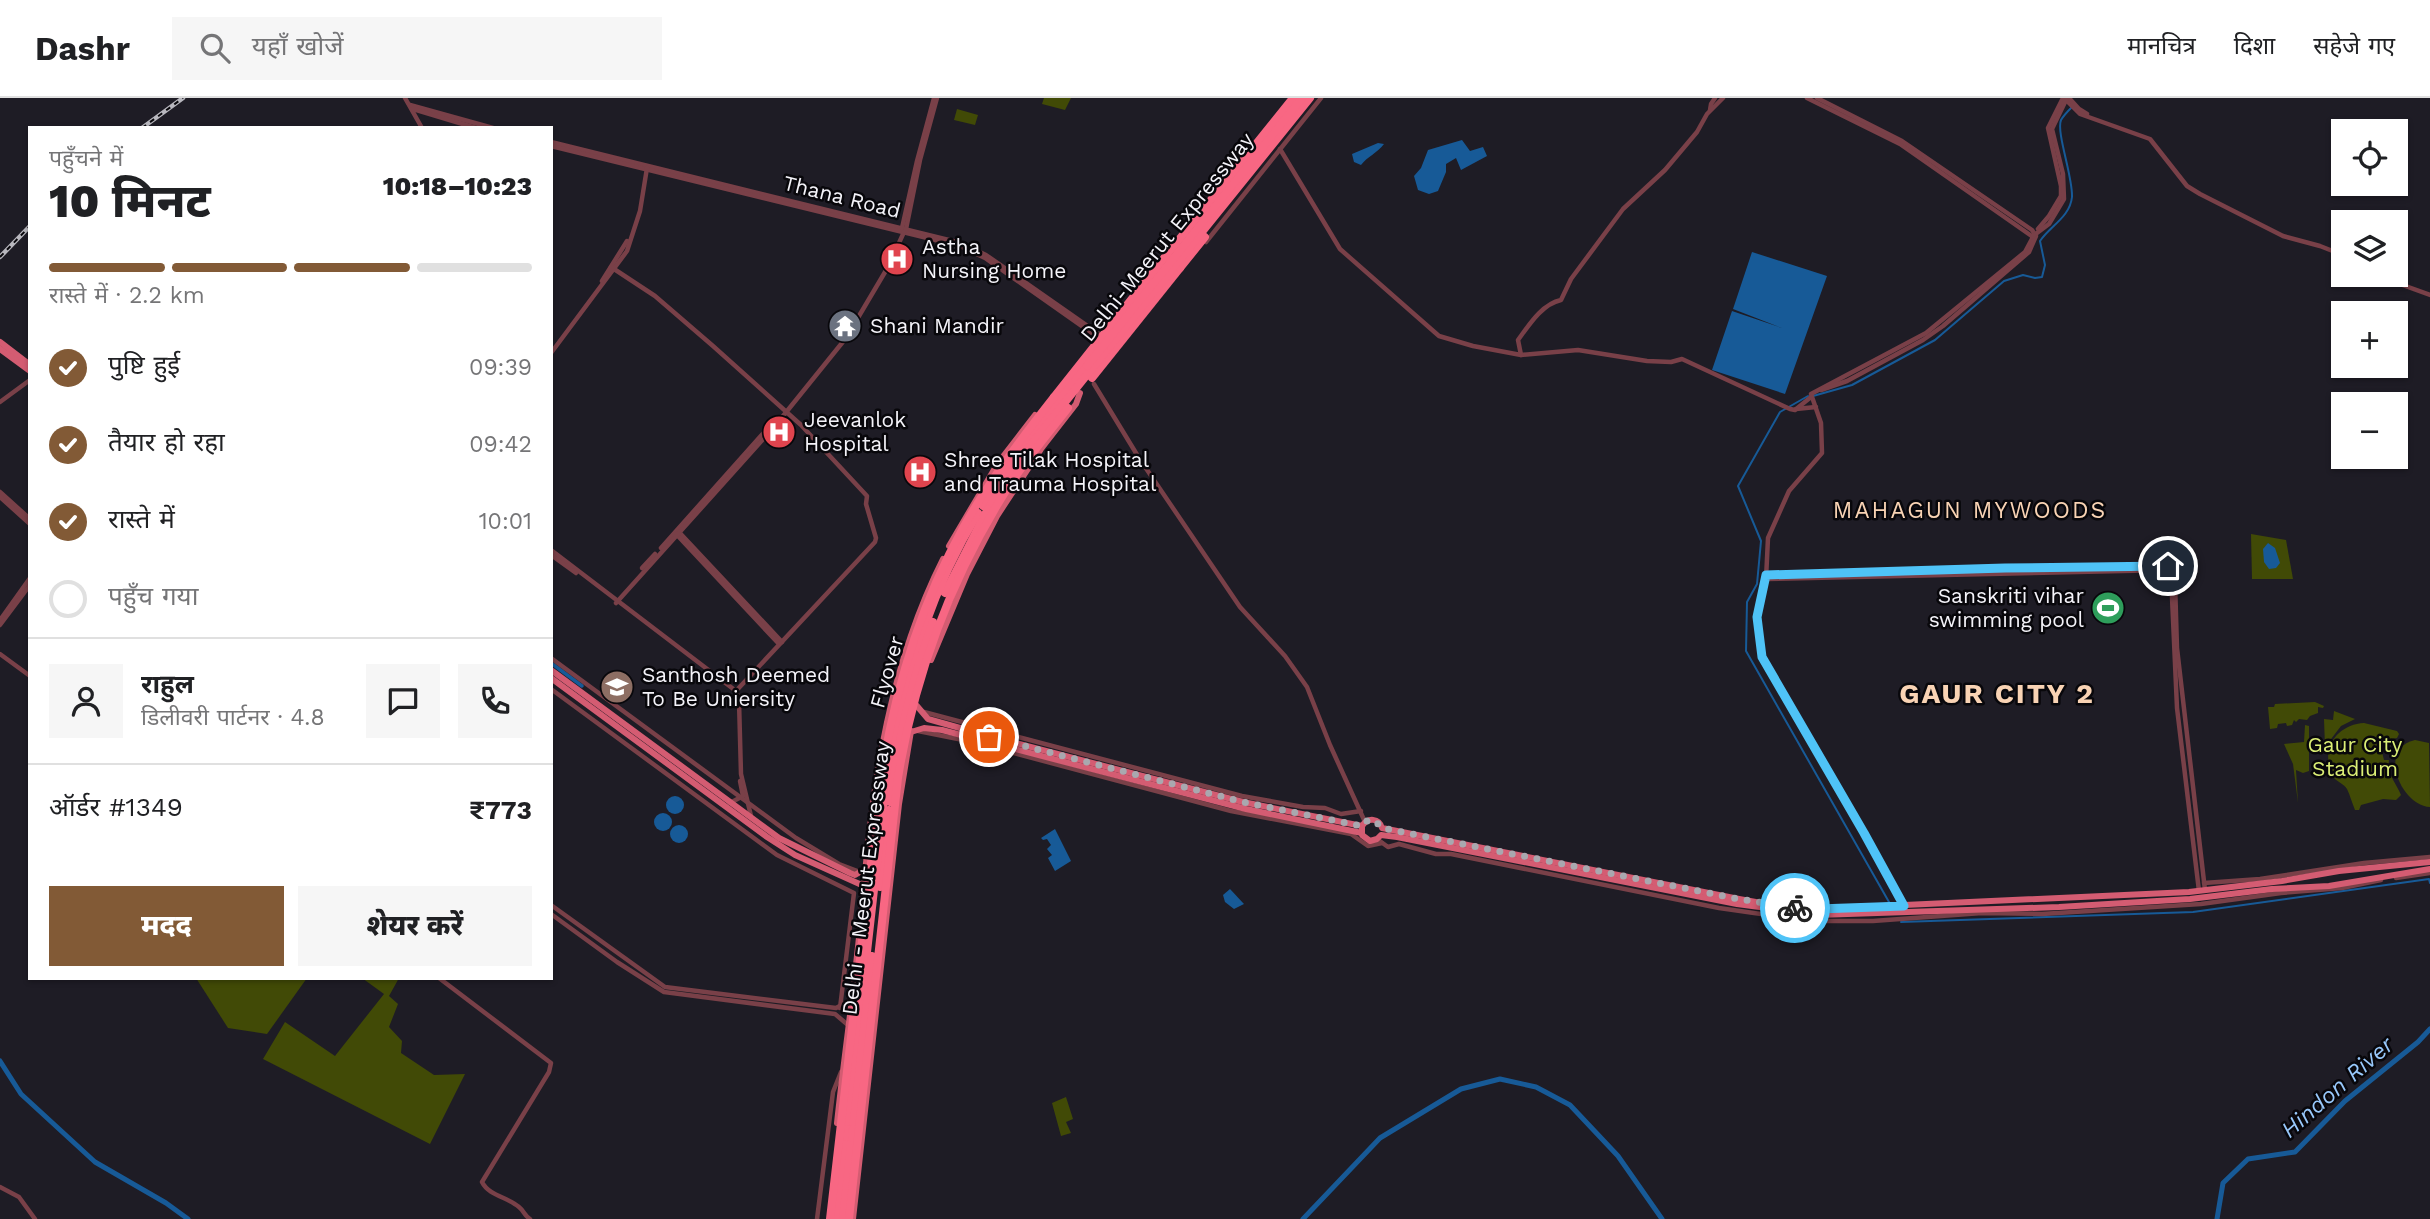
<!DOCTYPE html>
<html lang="hi">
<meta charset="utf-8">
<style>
:root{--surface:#fff;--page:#f6f6f6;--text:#202124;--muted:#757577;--line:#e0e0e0;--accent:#825a36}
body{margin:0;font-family:"Work Sans","Noto Sans Devanagari",sans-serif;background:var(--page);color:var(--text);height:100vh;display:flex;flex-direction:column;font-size:26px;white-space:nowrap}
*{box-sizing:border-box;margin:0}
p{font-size:23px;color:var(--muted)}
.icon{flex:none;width:38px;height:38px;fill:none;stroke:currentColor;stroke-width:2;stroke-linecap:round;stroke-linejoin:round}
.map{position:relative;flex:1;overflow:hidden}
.drawer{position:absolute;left:28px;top:28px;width:525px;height:854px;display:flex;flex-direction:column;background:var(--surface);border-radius:0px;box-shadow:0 2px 5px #0004}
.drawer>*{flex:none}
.tools{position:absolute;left:2331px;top:21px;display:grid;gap:14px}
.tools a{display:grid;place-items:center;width:77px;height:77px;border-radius:0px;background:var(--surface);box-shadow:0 2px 5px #0004;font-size:35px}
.pin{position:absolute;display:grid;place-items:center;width:60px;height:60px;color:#fff;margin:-30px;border:4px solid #fff;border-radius:50%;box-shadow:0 2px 7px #0007}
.courier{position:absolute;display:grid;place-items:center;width:70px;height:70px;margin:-35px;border:5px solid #4fc3f7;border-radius:50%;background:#fff;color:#222;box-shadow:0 2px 9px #0007}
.head em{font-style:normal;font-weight:800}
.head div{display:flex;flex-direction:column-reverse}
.head{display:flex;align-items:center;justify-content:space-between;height:119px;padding:0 21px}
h1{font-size:46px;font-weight:800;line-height:52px}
.bar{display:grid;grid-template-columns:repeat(4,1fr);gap:10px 7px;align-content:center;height:84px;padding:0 21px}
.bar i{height:9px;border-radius:5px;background:var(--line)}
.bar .current{background:var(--accent)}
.bar p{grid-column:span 4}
.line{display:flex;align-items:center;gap:18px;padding:0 21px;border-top:2px solid var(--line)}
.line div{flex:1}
.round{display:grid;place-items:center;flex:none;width:74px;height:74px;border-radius:0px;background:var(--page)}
ol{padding:0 21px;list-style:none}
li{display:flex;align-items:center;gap:21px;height:77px}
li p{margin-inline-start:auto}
li .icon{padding:7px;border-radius:50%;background:var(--accent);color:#fff;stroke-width:4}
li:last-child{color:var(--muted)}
li i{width:38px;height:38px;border:4px solid var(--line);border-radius:50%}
.primary-button{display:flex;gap:14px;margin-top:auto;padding:14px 21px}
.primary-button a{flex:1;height:80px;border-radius:0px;background:var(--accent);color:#fff;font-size:28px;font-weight:800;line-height:80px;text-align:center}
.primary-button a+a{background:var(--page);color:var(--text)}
header{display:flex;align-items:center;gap:42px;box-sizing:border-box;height:98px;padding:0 35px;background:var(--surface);border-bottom:2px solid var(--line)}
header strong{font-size:33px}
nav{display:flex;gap:38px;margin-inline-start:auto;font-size:24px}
.search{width:490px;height:63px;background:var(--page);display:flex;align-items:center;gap:18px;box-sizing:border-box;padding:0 24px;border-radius:0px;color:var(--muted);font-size:26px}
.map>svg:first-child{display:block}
</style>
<header>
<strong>Dashr</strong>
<div class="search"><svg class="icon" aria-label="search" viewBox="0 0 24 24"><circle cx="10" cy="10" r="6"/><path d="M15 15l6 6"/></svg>यहाँ खोजें</div>
<nav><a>मानचित्र</a><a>दिशा</a><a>सहेजे गए</a></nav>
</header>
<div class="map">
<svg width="2430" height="1121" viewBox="0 0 2430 1121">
<rect width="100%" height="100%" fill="#1e1c25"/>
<g fill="#414a06">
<polygon points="1044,0 1071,0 1065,12 1042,6"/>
<polygon points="957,11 978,17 975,27 954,22"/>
<polygon points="2251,436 2286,442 2293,481 2252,481"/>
<polygon points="2315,604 2324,608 2323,610 2318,609 2318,615 2310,618 2307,622 2299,621 2296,624 2294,622 2292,627 2287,628 2286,625 2278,626 2277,630 2270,631 2268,609 2274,609 2275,606"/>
<polygon points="2334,613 2355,621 2341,628 2325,649 2324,621 2333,622"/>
<path d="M 2364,625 L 2397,633 L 2399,636 L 2397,640 L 2387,642 L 2384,639 L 2381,650 L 2384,662 L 2389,662 C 2387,676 2396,685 2401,697 L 2396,702 L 2383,701 L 2361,707 L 2359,712 L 2355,712 C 2352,705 2350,697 2347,691 C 2344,686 2338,684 2334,680 C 2333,679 2331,672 2330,670 C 2322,646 2341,626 2364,625 Z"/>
<polygon points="2305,627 2309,628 2309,673 2303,675 2296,672 2298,705 2293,666 2284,646 2304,644"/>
<path d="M 2415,642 L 2429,645 L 2430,709 C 2402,708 2376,651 2415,642 Z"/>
<polygon points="196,880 307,880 267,936 228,930"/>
<polygon points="362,880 399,880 389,898 398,906 389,929 402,943 401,955 434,977 465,976 430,1046 263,961 285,924 335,958 384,896"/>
<polygon points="1066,999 1073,1021 1066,1024 1071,1035 1061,1038 1052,1005"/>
</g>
<g fill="#175a97">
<polygon points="1462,42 1470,53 1483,49 1487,58 1461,72 1456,60 1446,66 1446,74 1438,93 1429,96 1418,92 1414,78 1421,70 1428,52"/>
<path d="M 1378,45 L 1384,46 C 1377,55 1367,59 1361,67 L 1354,64 L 1352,56 Z"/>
<polygon points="1752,154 1827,178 1785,296 1712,272 1732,213 1782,230 1733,211"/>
<polygon points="2268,445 2275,450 2280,465 2276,470 2269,471 2264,464 2263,451"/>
<circle cx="675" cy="707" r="9"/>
<circle cx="663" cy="724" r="9"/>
<circle cx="679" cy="736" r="9"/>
<polygon points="1055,731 1071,763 1055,773 1048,760 1052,757 1047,751 1051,747 1047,741 1043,742 1041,740"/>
<polygon points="1230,791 1244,806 1234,811 1225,804 1223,797"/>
</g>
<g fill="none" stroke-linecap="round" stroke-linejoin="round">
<g stroke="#175a97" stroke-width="2">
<polyline points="1808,298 1780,314 1738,388 1761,443 1757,486 1747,504 1746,553 1889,804"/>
<path d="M 1813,298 L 1852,287 L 1935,242 L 2004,183 L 2023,177 L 2035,180 L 2042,179 L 2045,167 L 2040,143 C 2050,128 2070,119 2072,99 C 2073,79 2056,34 2061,22 C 2064,17 2068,13 2072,9"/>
<polyline points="1901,824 2193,814 2429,781 2430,785"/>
</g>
<polyline stroke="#175a97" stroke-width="3.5" points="551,565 582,588"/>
<g stroke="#175a97" stroke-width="5">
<polyline points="0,963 21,996 95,1064 166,1105 188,1121"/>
<polyline points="1303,1121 1380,1040 1461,991 1500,981 1536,989 1570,1007 1618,1058 1662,1121"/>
<polyline points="2217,1121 2223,1085 2248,1061 2295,1054 2345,1003 2418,944 2430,931"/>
</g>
<g stroke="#794048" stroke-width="4.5">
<polyline points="405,0 422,30"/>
<polyline points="1807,0 1900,46 2033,139 2025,154 1926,235 1811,296 1821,325 1822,355 1789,393 1768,440 1766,481 1757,519 1760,552 1766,569 1864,735 1904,808"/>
<polyline points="1817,0 1902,43 2032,132 2036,138 2029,154 1943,228 1923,242 1847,283 1821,292"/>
<polyline points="2064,0 2080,16 2150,41 2187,88 2200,96 2283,138 2320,148 2343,157"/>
<polyline points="2069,0 2079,11 2087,16"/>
<polyline points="410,7 493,30"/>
<polyline points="413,11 476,30"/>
<polyline points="1710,12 1711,6 1715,0"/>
<polyline points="551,44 961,145 986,157 1102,238"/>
<polyline points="551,48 960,148 985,160 1100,241"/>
<polyline points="1280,51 1340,151 1439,238 1473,248 1521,257 1578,252 1647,263 1671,264 1682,261 1790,311 1795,312 1811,299"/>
<polyline points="902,130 917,63 934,0"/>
<polyline points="906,131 920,62 937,0"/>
<polyline points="2038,131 2049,118 2061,98 2061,88 2048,30 2063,0"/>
<polyline points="2033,138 2049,126 2064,101 2063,76 2052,31 2066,2"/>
<polyline points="1206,144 1321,0"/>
<polyline points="611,169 655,198 713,248 801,327 867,398 866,406 876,440 875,444 736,593"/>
<polyline points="2375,177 2430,197"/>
<polyline points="602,183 627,143"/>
<polyline points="551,255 627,153 640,113 647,70"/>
<path d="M 1521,257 L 1518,242 C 1529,227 1542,206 1561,202 L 1571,181 L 1623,111 L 1665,72 L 1697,34 L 1707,16 L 1723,0"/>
<polyline points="1094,286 1139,360 1240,509 1285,558 1307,589 1330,647 1365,724"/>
<polyline points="0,304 30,282"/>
<polyline points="1796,311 1816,309"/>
<polyline points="0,394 30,421"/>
<polyline points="0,399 30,426"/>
<polyline points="678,433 782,544"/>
<polyline points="677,437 779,546"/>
<polyline points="661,450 767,331"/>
<polyline points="551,452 736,593 739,603 741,676 751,718"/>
<polyline points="551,457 576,475"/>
<polyline points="642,470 655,456"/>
<polyline points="1766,477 2164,467 2171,469 2175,484 2177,550 2205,792"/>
<polyline points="1766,481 2168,472 2171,477 2177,610 2199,793"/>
<polyline points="616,505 775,328 846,240 888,169 904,134"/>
<polyline points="0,522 30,480"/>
<polyline points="0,527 30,487"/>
<polyline points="0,556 30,578"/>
<polyline points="551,560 796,740 839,766 860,774"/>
<polyline points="551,591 777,757 854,795 840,910"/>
<polyline points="924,614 1242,698 1303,709 1325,710 1341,716 1361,713"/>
<polyline points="918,633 978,645"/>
<polyline points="976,645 1231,713 1351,736 1368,748 1382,745"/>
<polyline points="730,705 743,698 740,683"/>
<polyline points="1377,741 1388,749 1399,746 1436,756 1451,756 1719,810 1809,823 1873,823 1982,815 2042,816 2201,806 2281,795 2342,790 2381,782"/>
<polyline points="2396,780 2430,775"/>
<polyline points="2204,785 2260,781 2364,765 2430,759"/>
<polyline points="551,807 665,889 836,910 851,902"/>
<polyline points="551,816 617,864 664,894 835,916 848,927"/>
<path d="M 439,880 L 551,965 L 549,974 L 482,1084 C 489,1098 508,1099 519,1109 C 524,1113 524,1117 530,1121"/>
<polyline points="0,1089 19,1099 35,1121"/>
<polyline points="817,1121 833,994 841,974"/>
</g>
<g stroke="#d45c72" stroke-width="6">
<polyline points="0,244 30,267"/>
<polyline points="0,251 30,273"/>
<polyline points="949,448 998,365 1035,317"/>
<polyline points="931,562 967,476 997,418 1041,351 1076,306 1080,295"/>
<polyline points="551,572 779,740 850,775 855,777 865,771"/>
<polyline points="551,580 767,739 795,757 864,788"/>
<polyline points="917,608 928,621 992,639 1243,704 1362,728"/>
<polyline points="911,634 924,630 942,632 1246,711 1362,735"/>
<polyline points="1362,728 1362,737 1370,743 1377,741 1381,737 1397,739 1737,806 1818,817 2059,809 2190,801 2272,791 2329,788 2430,771"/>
<path d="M 1362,728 C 1368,719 1379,720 1382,730 L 1739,801 L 1784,809 L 1818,811 L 2189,794 L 2282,783 L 2339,773 L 2430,764"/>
<path d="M 837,1025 C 845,949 857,873 863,797 C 873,681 890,566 943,461"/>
<polyline points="853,1121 899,706 911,633"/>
</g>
<g stroke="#f86783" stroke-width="8">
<polyline points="1092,280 1180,170"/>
<polyline points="1054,299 1165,159"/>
<polyline points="983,408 1024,346 1087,268"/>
<polyline points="988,411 1022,358 1110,248"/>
<polyline points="945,495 984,418"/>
<path d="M 884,703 C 897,603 926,501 978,415"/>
<path d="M 890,704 C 898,643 912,581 933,524"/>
<polyline points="880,789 889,712"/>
<polyline points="847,1031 883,712"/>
<polyline points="853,1031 872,858"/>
<polyline points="836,1121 846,1039"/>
<polyline points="843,1121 852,1040"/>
</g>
<defs>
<g id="rail">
<polyline points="142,30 183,0"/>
<polyline points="0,159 30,128"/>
</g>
</defs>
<use href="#rail" stroke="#b8b7be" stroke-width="4.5"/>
<use href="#rail" stroke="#08070b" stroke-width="2" stroke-dasharray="5" stroke-linecap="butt"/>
<g stroke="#f86783" stroke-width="8">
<polyline points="1165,159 1293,0"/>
<polyline points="1180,170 1205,139"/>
<polyline points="1110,248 1310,0"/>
<polyline points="1087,268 1302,0"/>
<polyline points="984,418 988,411"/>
<polyline points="883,712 884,703"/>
<polyline points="846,1039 847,1031"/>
<polyline points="852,1040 853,1031"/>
<path d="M 830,1121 L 880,687 C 893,598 919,509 963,430 C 989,383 1021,341 1054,299"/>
<path d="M 849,1121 L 898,680 C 915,576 951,480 1007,391 C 1025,363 1047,337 1068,310"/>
</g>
</g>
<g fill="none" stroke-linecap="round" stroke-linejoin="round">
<polyline stroke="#a9a8af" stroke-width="7" stroke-dasharray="0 12.6" points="989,639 1243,704 1362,728 1367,723 1374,722 1382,730 1739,801 1795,810"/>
<polyline stroke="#4fc3f7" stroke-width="9" points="1795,810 1818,811 1904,808 1864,735 1762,559 1757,519 1766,477 2005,470 2168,468"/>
</g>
<defs>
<symbol id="hospital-disc" viewBox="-11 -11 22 22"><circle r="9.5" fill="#e0444e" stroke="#08070b"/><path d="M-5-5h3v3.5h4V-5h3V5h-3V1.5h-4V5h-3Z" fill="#fff"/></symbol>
<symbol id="temple-disc" viewBox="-11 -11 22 22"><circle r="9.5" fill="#6b7280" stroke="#08070b"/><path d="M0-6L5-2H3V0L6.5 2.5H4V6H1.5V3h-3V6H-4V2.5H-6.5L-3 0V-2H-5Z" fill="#fff"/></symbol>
<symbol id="stadium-disc" viewBox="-11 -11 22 22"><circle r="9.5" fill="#2e9e5b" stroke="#08070b"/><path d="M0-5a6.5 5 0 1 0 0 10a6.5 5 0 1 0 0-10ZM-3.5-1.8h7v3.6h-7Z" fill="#fff"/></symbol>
<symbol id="university-disc" viewBox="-11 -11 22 22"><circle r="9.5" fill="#8d6e63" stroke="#08070b"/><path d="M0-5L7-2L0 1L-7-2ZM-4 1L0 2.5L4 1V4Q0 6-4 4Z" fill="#fff"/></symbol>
</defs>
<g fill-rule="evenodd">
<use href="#hospital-disc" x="878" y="142" width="38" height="38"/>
<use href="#temple-disc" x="826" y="209" width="38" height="38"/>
<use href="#hospital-disc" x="760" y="315" width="38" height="38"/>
<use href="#hospital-disc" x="901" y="355" width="38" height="38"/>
<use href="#stadium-disc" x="2089" y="491" width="38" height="38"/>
<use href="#university-disc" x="598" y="570" width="38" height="38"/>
</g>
<g text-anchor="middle" stroke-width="5" stroke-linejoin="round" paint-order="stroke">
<g font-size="21" fill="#f4f3f9" stroke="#08070b">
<text transform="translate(842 99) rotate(14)" y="7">Thana Road</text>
<text transform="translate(1167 139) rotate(-51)" y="7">Delhi-Meerut Expressway</text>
<text transform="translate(887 574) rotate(-74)" y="7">Flyover</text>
<text transform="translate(866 780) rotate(-83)" y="7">Delhi - Meerut Expressway</text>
</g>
<g font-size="21" fill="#f4f3f9" stroke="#08070b" text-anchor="start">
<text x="922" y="156">Astha<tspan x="922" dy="24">Nursing Home</tspan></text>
<text x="870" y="235">Shani Mandir</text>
<text x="804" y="329">Jeevanlok<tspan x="804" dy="24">Hospital</tspan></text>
<text x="944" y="369">Shree Tilak Hospital<tspan x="944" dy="24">and Trauma Hospital</tspan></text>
<text x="2084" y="505" text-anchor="end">Sanskriti vihar<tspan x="2084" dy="24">swimming pool</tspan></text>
<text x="642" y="584">Santhosh Deemed<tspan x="642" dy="24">To Be Uniersity</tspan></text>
</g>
<g font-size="21" fill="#dcef76" stroke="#08070b">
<text x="2355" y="654">Gaur City<tspan x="2355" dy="24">Stadium</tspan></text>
</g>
<g font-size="23" letter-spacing="2" fill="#f9d3b4" stroke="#08070b">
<text x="1970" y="420">MAHAGUN MYWOODS</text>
</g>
<g font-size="23" font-style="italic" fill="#98c8fb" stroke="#08070b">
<text transform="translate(2337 989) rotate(-41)" y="8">Hindon River</text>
</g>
<g font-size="28" font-weight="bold" letter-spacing="2" fill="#f9d3b4" stroke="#08070b">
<text x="1997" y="605">GAUR CITY 2</text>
</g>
</g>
</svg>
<div class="tools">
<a><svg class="icon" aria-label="locate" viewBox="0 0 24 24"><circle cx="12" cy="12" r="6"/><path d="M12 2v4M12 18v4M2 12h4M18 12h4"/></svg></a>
<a><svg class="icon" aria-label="layers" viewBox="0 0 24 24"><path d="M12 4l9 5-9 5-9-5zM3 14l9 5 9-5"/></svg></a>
<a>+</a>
<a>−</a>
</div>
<div class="pin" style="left:989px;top:639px;background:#ea580c"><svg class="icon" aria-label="bag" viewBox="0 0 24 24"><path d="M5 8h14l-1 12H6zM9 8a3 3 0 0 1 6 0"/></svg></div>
<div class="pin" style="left:2168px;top:468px;background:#1f2937"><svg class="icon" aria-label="home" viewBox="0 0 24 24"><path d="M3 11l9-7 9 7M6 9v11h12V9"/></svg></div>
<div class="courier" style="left:1795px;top:810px"><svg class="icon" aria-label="bike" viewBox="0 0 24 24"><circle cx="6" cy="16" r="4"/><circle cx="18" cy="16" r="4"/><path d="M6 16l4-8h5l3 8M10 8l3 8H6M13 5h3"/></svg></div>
<section class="drawer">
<div class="head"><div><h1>10 मिनट</h1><p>पहुँचने में</p></div><em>10:18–10:23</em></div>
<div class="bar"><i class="current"></i><i class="current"></i><i class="current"></i><i></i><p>रास्ते में · 2.2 km</p></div>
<ol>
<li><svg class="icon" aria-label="check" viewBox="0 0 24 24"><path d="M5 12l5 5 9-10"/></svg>पुष्टि हुई<p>09:39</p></li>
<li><svg class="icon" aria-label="check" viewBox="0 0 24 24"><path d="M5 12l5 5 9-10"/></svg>तैयार हो रहा<p>09:42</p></li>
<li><svg class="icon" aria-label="check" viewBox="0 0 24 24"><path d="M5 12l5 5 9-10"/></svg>रास्ते में<p>10:01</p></li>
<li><i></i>पहुँच गया</li>
</ol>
<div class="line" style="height:126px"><a class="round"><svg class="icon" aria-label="person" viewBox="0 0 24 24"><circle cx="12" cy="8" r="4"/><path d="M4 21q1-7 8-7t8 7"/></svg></a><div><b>राहुल</b><p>डिलीवरी पार्टनर · 4.8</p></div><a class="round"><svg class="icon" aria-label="chat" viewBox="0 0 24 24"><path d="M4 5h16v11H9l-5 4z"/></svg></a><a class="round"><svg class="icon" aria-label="phone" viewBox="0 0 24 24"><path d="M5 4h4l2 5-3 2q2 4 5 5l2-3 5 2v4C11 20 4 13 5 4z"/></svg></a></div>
<div class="line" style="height:91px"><div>ऑर्डर #1349</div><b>₹773</b></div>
<div class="primary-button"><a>मदद</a><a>शेयर करें</a></div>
</section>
</div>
